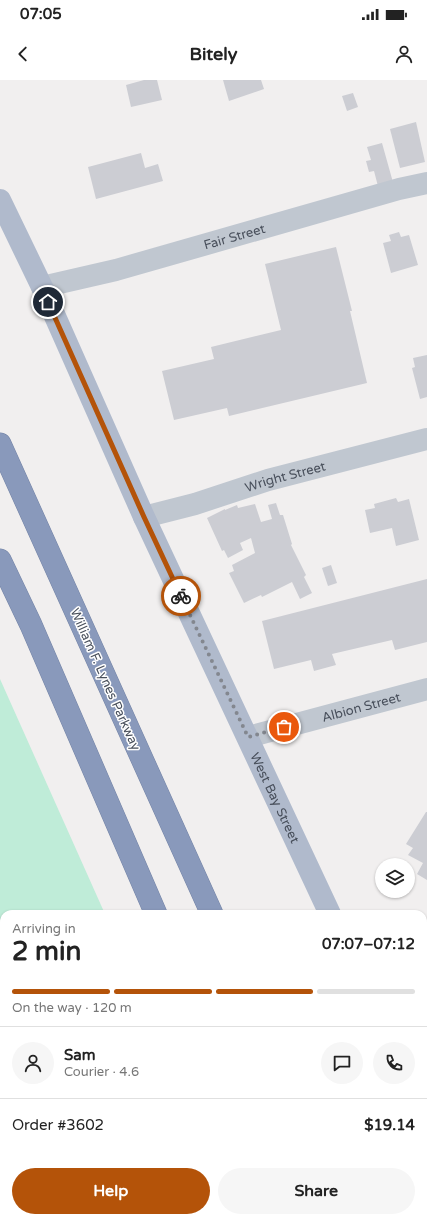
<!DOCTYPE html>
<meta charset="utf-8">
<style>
:root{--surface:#fff;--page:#f6f6f6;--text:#222;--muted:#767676;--line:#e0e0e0;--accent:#b45309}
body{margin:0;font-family:"Varela Round",sans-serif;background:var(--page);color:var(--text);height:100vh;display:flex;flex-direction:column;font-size:15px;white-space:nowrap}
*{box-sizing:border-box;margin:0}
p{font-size:13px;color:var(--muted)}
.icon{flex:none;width:22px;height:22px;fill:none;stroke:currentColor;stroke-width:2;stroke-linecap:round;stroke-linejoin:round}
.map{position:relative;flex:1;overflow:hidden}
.sheet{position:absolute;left:0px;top:830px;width:427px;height:312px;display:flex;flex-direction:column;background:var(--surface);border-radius:12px 12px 0 0;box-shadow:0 1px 3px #0004}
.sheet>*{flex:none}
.buttons{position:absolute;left:375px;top:778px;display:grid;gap:8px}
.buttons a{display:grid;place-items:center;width:40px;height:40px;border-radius:50%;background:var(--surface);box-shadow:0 1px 3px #0004;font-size:20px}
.pin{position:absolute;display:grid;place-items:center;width:34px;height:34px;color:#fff;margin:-17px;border:2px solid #fff;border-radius:50%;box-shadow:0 1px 4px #0007}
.courier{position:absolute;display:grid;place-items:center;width:40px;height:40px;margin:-20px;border:3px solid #b45309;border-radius:50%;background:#fff;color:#222;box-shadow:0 1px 5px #0007}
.summary em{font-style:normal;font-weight:700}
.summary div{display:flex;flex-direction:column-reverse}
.summary{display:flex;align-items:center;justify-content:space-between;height:68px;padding:0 12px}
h1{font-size:26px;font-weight:700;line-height:30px}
.bar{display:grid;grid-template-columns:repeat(4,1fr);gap:6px 4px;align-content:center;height:48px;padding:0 12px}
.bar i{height:5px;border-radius:3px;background:var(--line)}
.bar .active{background:var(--accent)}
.bar p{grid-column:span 4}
.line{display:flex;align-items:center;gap:10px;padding:0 12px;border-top:1px solid var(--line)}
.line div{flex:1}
.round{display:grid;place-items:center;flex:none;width:42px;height:42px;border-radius:21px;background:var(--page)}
.action{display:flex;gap:8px;margin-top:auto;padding:8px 12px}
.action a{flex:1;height:46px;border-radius:24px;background:var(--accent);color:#fff;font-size:16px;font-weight:700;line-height:46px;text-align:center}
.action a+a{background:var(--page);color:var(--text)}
.status{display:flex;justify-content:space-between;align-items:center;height:28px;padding:0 20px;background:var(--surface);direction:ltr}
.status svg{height:11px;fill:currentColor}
header{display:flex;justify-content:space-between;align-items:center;height:52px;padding:0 12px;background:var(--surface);font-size:18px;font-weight:700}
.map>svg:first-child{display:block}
</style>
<div class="status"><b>07:05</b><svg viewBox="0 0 49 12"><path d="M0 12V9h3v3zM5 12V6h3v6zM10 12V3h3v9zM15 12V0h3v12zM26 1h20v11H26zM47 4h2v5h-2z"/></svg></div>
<header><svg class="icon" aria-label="back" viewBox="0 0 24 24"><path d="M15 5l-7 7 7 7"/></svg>Bitely<svg class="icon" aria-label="person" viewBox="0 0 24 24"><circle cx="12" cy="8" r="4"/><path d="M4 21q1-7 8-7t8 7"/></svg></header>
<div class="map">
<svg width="427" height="1142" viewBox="0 0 427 1142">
<rect width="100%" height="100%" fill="#f1efef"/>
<polygon fill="#bfecd8" points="0,599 105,834 4,834 4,1138 241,1138 242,1142 0,1142"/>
<g fill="#cccdd3">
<polygon points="144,0 157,0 162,20 131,27 126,5"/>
<polygon points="223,0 261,0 264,9 229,21"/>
<polygon points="353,13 358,27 347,31 342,16"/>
<polygon points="416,42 425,82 400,88 390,49"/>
<polygon points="382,63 394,106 379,110 374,91 369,92 366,81 371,80 367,67"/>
<polygon points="141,73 145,88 158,84 163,101 96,119 88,87"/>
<polygon points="399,152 401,157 409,155 418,185 391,193 383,163 391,161 389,155"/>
<polygon points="336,167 352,231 350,231 367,303 229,336 227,328 174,340 162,291 214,279 211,267 281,250 265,184"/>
<polygon points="427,275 427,317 420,319 412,288 415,287 413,278"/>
<polygon points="396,418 398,422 409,419 419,460 396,466 392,448 370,453 365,430 375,428 374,424"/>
<polygon points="276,423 280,435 283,435 292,464 291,465 306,495 304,497 312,513 300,519 292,502 262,517 261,515 244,523 229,493 234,491 232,485 255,473 251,458 240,463 243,470 228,478 224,470 222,471 207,438 225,429 225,430 237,425 238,428 255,424 261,442 272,439 268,425"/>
<polygon points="331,485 337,503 328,506 322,488"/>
<polygon points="427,499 427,562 395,570 392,560 332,574 336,585 314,591 311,580 274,589 262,541"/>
<polygon points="426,732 427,732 427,800 417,794 423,783 408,775 413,768 406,764"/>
</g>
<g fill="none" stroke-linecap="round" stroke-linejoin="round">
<defs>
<g id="highway">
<polyline points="0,364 212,834"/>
<polyline points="0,480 31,545 156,834"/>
<polyline points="294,1138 296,1142"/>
<polyline points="350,1138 351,1142"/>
</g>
</defs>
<use href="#highway" stroke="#7484a6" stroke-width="23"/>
<g stroke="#c0c7d0" stroke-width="22">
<path id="s1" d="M 42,207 L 116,190 L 399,109 L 427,103"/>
<path id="s2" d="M 144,437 L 195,424 L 268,400 L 427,359"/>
<path id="s3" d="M 248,657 L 427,609"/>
<polyline points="423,854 427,852"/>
</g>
<g stroke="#b0bacc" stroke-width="22">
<path id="s4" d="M 0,120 L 42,207 L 144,437 L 330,834"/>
<polyline points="423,1027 427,1035"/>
</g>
<use href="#highway" stroke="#8999bb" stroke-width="22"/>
</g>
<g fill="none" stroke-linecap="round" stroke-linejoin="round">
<polyline stroke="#83878f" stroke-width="4" stroke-dasharray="0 7.2" points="181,516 248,657 284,647"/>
<polyline stroke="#b45309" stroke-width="5" points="48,222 144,437 181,516"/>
</g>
<g text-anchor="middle" stroke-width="3" stroke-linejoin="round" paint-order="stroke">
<g font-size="13" fill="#484f5b" stroke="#fff">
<text dy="5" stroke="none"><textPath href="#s1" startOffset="199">Fair Street</textPath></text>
<text dy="5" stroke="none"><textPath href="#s2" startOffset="147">Wright Street</textPath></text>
<text transform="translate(106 599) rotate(66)" y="5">William F. Lynes Parkway</text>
<text dy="5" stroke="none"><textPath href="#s3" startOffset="117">Albion Street</textPath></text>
<text dy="5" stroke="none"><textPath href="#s4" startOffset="658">West Bay Street</textPath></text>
</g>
</g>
</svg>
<div class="buttons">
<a><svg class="icon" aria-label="layers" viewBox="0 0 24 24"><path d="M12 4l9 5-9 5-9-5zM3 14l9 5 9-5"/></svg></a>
</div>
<div class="pin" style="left:284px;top:647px;background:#ea580c"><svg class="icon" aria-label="bag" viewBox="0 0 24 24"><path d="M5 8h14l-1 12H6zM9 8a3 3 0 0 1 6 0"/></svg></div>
<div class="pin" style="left:48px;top:222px;background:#1f2937"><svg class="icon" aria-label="home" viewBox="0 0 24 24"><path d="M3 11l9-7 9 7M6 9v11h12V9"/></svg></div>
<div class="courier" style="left:181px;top:516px"><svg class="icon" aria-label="bike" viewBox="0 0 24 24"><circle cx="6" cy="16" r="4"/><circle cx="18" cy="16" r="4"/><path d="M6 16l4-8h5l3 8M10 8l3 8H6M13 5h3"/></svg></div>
<section class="sheet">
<div class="summary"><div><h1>2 min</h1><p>Arriving in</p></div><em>07:07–07:12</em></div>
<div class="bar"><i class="active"></i><i class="active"></i><i class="active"></i><i></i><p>On the way · 120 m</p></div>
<div class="line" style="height:72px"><a class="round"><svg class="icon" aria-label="person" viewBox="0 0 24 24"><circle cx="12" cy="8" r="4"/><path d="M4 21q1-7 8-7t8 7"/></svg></a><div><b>Sam</b><p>Courier · 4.6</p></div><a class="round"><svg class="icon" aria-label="chat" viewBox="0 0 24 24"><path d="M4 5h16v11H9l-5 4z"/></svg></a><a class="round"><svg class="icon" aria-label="phone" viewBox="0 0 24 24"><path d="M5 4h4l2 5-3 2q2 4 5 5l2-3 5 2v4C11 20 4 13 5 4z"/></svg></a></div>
<div class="line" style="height:52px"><div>Order #3602</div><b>$19.14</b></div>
<div class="action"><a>Help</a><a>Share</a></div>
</section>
</div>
